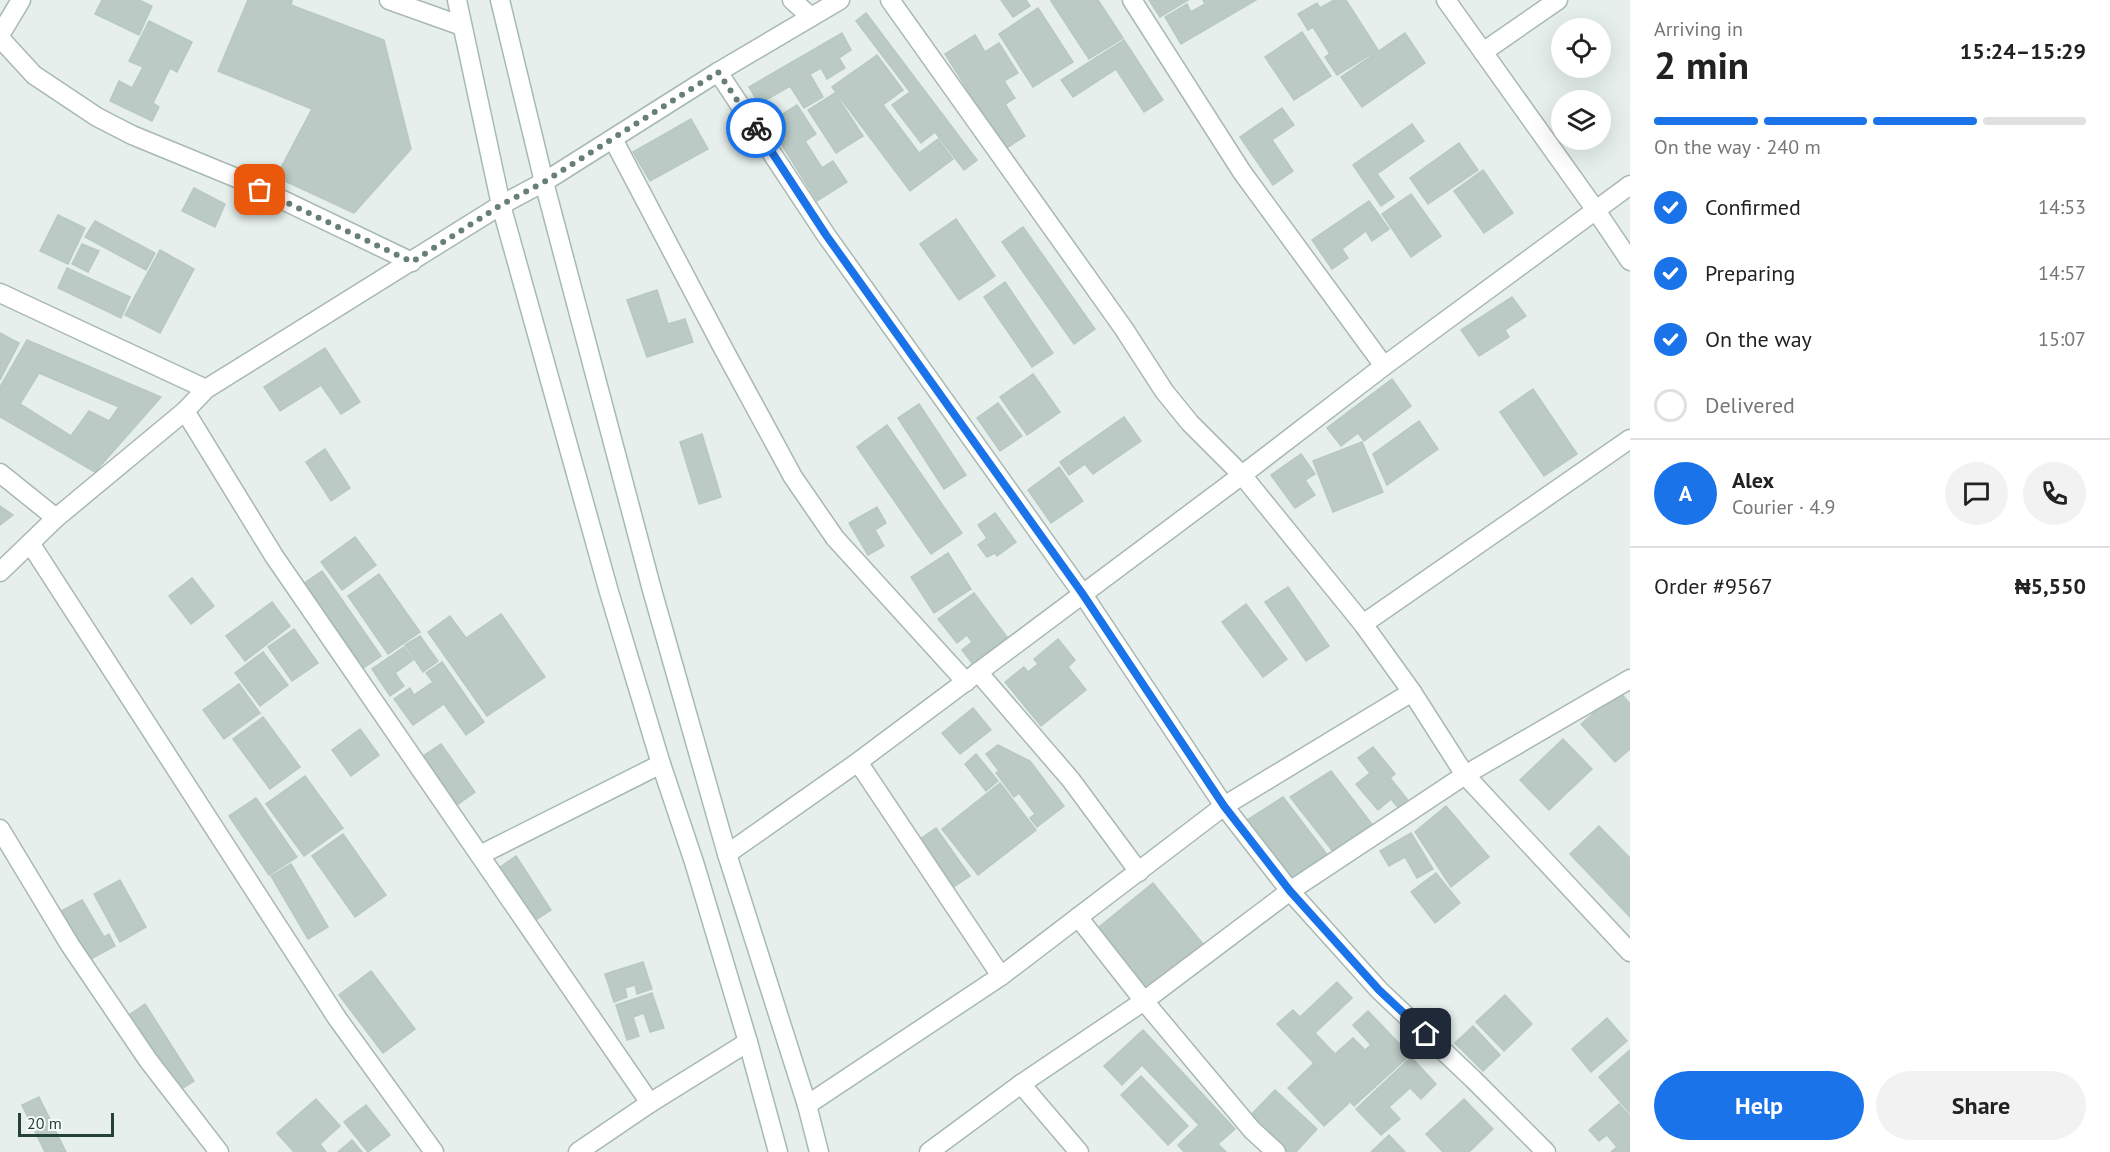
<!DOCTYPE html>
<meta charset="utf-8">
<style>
:root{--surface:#fff;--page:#f2f2f2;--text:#222;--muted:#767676;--line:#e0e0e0;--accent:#1a73e8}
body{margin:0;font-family:"PT Sans",sans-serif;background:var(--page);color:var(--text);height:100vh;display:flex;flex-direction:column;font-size:22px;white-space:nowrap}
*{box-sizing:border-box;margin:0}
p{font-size:20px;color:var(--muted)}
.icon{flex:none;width:33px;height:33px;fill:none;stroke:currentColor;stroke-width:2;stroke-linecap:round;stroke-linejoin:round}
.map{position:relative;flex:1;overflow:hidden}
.side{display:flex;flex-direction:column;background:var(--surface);width:480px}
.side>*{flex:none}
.controls{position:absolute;left:1551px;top:18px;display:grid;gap:12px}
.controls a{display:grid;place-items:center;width:60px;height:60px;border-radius:50%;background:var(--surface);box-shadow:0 6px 24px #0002;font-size:30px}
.scale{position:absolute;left:18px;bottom:15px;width:96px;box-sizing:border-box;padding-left:6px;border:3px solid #24423a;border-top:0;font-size:16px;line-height:21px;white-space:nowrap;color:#24423a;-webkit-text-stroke:4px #f7fbf9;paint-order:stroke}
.pin{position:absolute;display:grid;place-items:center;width:51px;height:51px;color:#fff;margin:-26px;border-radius:12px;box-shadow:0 3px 9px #0006}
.courier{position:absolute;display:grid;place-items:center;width:60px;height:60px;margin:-30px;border:4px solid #1a73e8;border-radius:50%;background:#fff;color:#222;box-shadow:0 2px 8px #0007}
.summary em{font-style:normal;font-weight:700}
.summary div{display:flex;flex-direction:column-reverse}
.summary{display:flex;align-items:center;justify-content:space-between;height:102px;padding:0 24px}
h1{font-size:39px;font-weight:700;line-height:45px}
.bar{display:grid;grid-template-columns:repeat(4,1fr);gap:9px 6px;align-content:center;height:72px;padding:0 24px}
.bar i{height:8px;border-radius:4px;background:var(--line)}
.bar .active{background:var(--accent)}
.bar p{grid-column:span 4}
.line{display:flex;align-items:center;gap:15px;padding:0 24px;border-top:2px solid var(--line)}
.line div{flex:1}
.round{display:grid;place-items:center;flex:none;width:63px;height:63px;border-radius:32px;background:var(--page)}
ol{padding:0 24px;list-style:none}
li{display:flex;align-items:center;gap:18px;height:66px}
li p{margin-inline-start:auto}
li .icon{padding:6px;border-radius:50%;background:var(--accent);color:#fff;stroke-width:4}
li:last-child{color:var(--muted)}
li i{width:33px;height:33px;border:3px solid var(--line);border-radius:50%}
.action{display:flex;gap:12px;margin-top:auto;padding:12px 24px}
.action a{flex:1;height:69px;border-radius:36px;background:var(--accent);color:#fff;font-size:24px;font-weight:700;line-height:69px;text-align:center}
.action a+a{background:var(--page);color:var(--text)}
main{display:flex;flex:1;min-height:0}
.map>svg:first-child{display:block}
</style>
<main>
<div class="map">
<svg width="1630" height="1152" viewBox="0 0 1630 1152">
<rect width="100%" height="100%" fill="#e6efeb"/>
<g fill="#bbcac4" stroke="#b8c9c2" stroke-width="1.5" fill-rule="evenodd">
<polygon points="102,0 139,0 152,6 139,35 95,14"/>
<polygon points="248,0 292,0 291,5 384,40 411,149 354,213 276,177 312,109 218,71"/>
<polygon points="1001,0 1026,0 1030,6 1013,17"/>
<polygon points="1053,0 1098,0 1123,38 1089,59 1051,1"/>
<polygon points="1149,0 1188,0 1160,17"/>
<polygon points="1203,0 1256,0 1181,44 1165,17 1187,4 1191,12 1205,4"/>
<polygon points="1334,0 1346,0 1378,50 1337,75 1325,57 1330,54 1313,27 1308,30 1298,14 1317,3 1320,8"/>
<polygon points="1038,8 1073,62 1033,87 999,34"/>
<polygon points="866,13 977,160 964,170 935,132 921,143 892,105 910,92 856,21"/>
<polygon points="149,21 192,42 177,72 170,68 153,103 159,107 152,121 110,101 119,81 132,88 143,67 129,61"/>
<polygon points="1302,32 1331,76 1294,100 1265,57"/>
<polygon points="842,33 851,50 839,58 845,68 827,79 821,68 810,74 823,97 804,108 790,86 759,104 749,87"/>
<polygon points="1405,33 1425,63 1362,107 1341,77"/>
<polygon points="975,35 985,52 999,43 1018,73 1004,81 1015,98 1005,104 1025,136 1005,149 945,54"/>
<polygon points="1124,40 1163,100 1144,112 1116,69 1073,97 1061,80"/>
<polygon points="877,55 903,90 883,105 919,153 938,139 953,159 910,191 832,87"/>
<polygon points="835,93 863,136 836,153 808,110"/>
<polygon points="797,105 816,134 805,141 822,168 833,161 847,182 817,201 768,123"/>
<polygon points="1282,108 1294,125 1272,140 1293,171 1273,185 1240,137"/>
<polygon points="691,119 708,149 650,181 633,152"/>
<polygon points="1412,124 1424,141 1377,174 1394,197 1381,206 1353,165"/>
<polygon points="1459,143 1478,170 1428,204 1410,178"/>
<polygon points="1483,170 1513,213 1484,233 1454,191"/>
<polygon points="194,188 225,204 215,227 182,211"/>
<polygon points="1411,194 1441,236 1411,257 1382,214"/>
<polygon points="1369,201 1389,229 1372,241 1366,231 1342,249 1348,258 1332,269 1312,240"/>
<polygon points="58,215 85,228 68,264 40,251"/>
<polygon points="956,219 995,276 959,300 920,244"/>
<polygon points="95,221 155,253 146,270 85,237"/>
<polygon points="1023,227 1095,329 1074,344 1002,242"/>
<polygon points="82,244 99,251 88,272 72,264"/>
<polygon points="160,250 194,269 160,333 125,315"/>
<polygon points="67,268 130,297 121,318 58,288"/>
<polygon points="1005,282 1053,353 1032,367 984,297"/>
<polygon points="657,290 668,324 685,319 693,342 647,357 627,300"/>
<polygon points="1512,297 1526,316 1505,330 1509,337 1479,356 1461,330"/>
<polygon points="0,333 19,343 0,380"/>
<path d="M 27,340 L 161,397 L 95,472 L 0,417 L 0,387 ZM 39,373 L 119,407 L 109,421 L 89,411 L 71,436 L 20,404 Z"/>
<polygon points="325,348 360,402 341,414 321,385 280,411 264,387"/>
<polygon points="1033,374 1060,412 1027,435 1000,397"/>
<polygon points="1392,379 1411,406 1364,441 1358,433 1341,446 1327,428"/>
<polygon points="1533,389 1577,454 1544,476 1500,412"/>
<polygon points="998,403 1022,436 1000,451 977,418"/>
<polygon points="919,404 966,475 944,489 898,418"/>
<polygon points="1124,417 1141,441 1093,474 1085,464 1069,475 1060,462"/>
<polygon points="1419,421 1438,449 1387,485 1373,454"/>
<polygon points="887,425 962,533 931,554 857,447"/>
<polygon points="702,434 721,497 699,504 680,442"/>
<polygon points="1362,442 1383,492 1333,512 1313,461"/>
<polygon points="325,449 350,488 331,501 306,462"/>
<polygon points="1301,454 1315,474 1305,480 1315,495 1295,508 1271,475"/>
<polygon points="1059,467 1083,501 1051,523 1028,490"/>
<polygon points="0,506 13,515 0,525"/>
<polygon points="877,507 886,523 875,530 884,546 868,555 849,523"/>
<polygon points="995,513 1016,542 997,556 995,553 987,557 978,545 987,538 978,525"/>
<polygon points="355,537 376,565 342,590 321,562"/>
<polygon points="948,553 971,589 934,613 911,577"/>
<polygon points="322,571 381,656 362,669 303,584"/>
<polygon points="379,574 420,632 388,654 348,596"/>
<polygon points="192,578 214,606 191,624 169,596"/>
<polygon points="1288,587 1329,646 1306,661 1265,602"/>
<polygon points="974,593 1007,637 972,663 962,650 972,642 967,635 957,643 938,619"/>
<polygon points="272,602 290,626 245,661 226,636"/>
<polygon points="1246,604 1287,659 1263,677 1222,622"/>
<polygon points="501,614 545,677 487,716 428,632 450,616 466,638"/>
<polygon points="294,629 318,663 292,681 268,647"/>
<polygon points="420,636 438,661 423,672 405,645"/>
<polygon points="1058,639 1075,660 1068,667 1086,690 1041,726 1005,682 1024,667 1028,672 1038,664 1034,659"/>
<polygon points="404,647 413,660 395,673 404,686 390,696 372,669"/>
<polygon points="263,652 288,685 260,706 235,673"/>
<polygon points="442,662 484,722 466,735 444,704 413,725 394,699 410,688 414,695 433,682 426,673"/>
<polygon points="239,684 260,713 224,739 203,710"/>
<polygon points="1619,691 1630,704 1630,749 1615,762 1581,724"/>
<polygon points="973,708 991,730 960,754 942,733"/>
<polygon points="263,717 300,767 270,789 233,739"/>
<polygon points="360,729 379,755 351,776 332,750"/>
<polygon points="1563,739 1592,769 1549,810 1520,780"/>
<polygon points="441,744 475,792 457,805 423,756"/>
<polygon points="998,745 1030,761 1064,806 1037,827 1030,818 1035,814 1019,793 1014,797 996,773 999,771 986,754"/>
<polygon points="1373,747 1395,774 1390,778 1411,804 1402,812 1391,799 1378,810 1356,784 1370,773 1358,758"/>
<polygon points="976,754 998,781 986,791 965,764"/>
<polygon points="1331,771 1375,828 1335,854 1290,797"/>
<polygon points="305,776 343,828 304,856 266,804"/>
<polygon points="1000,783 1036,830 978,875 942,829"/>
<polygon points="1283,797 1329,857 1291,880 1244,822"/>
<polygon points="256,798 297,857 269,875 229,816"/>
<polygon points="1446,806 1489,857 1451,887 1415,832"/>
<polygon points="1599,826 1630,858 1630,917 1570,854"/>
<polygon points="936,828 970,876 949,890 916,842"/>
<polygon points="1411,833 1433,869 1417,878 1405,857 1389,866 1380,851"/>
<polygon points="343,834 386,895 355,917 312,856"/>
<polygon points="516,856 551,910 531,923 496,870"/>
<polygon points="291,864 328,927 308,939 271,876"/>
<polygon points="1436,873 1460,903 1435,923 1411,892"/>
<polygon points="120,880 146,927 120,942 94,894"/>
<polygon points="1153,883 1204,945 1145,989 1094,931"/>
<polygon points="82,900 104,937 109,934 115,946 89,960 61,911"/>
<polygon points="643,962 652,989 637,994 635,985 625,988 627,997 614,1002 605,974"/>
<polygon points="371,971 415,1029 383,1053 339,995"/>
<polygon points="1337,982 1352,998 1315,1033 1335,1054 1353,1038 1365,1050 1371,1045 1353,1025 1368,1011 1410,1055 1354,1106 1277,1024 1293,1010 1300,1017"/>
<polygon points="652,993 664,1028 650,1032 644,1013 633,1017 639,1036 627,1040 616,1005"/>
<polygon points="1505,995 1532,1024 1504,1051 1476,1022"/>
<polygon points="145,1004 194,1081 178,1091 129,1015"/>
<polygon points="1607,1018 1627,1041 1591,1072 1572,1049"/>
<polygon points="1473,1026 1500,1055 1483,1071 1455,1043"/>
<polygon points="1143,1030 1235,1129 1218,1144 1226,1152 1184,1152 1178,1145 1199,1125 1142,1065 1122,1085 1104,1066"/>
<polygon points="1630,1050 1630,1113 1599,1077"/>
<polygon points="1411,1057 1436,1084 1421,1099 1410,1088 1389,1107 1400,1119 1381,1135 1356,1109"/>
<polygon points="1313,1064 1349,1103 1324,1126 1288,1088"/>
<polygon points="1141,1076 1188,1126 1168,1145 1121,1095"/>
<polygon points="1275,1090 1317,1129 1296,1152 1288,1152 1249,1117"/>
<polygon points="39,1097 66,1152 45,1152 22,1105"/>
<polygon points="316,1099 340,1126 320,1144 326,1152 294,1152 277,1133"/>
<polygon points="1464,1099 1493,1129 1469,1152 1443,1152 1426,1134"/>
<polygon points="1619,1104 1630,1116 1630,1152 1611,1152 1617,1147 1607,1135 1599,1141 1589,1130"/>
<polygon points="366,1105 390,1135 368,1152 344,1122"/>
<polygon points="1389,1135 1405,1152 1371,1152"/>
<polygon points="352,1140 362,1152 338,1152"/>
</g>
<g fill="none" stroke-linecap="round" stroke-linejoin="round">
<defs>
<g id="minor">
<polyline points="389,0 462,26"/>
<polyline points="792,0 811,17"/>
<polyline points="890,0 1124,329 1164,391 1190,423 1242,475 1363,624 1412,692 1465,775 1630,952"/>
<polyline points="1132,0 1242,172 1384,366"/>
<polyline points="1446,0 1595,209 1630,261"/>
<polyline points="0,35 21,0"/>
<polyline points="0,38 34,75 97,117 132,135 239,179 412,262"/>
<polyline points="1483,52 1558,0"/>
<polyline points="718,72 826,235 1082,593 1224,806 1290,891 1379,990 1473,1079 1546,1152"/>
<polyline points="613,139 723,348 793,477 835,538 966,682"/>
<polyline points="0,293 206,389"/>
<polyline points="185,411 274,556 650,1103"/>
<polyline points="0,473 56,518"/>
<polyline points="30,543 337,1018 434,1152"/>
<polyline points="0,572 56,518 185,411 206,389 501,205 544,182 718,72 840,0"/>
<polyline points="1363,624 1630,439"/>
<polyline points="978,672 1071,780 1139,872"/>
<polyline points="858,762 1001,976"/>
<polyline points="0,829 70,945 148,1060 219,1152"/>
<polyline points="727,854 858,762 1242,475 1384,366 1630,185"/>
<polyline points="480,855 661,764"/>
<polyline points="1078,917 1144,1001 1252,1130 1276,1152"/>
<polyline points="1021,1084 1079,1152"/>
<polyline points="807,1105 1001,976 1224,806 1412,692"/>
<polyline points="578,1152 650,1103 748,1042"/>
<polyline points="929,1152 1021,1084 1144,1001 1290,891 1465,775 1630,679"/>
</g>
<g id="secondary">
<polyline points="457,0 501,205 609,592 661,764 694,862 748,1042 778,1152"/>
<polyline points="500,0 544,182 652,590 727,854 807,1105 819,1152"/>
</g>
</defs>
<use href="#minor" stroke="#a8b8b2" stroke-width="21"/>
<use href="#secondary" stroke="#a4bbb3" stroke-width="21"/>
<use href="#minor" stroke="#fff" stroke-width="18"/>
<use href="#secondary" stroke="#fff" stroke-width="18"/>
</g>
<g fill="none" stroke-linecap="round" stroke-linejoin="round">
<polyline stroke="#687f78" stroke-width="6" stroke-dasharray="0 10.8" points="260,190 412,262 501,205 544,182 718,72 756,128"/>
<polyline stroke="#1a73e8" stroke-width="8" points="756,128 826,235 1082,593 1224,806 1290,891 1379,990 1426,1034"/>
</g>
</svg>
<div class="controls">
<a><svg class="icon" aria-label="locate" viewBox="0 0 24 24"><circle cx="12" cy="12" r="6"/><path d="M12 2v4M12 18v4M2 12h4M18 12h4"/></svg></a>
<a><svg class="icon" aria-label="layers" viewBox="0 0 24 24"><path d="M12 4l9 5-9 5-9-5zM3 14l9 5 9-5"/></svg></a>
</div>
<div class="scale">20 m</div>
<div class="pin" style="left:260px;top:190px;background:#ea580c"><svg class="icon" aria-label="bag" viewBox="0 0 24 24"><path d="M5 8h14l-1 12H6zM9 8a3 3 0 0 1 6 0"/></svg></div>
<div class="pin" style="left:1426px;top:1034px;background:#1f2937"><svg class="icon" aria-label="home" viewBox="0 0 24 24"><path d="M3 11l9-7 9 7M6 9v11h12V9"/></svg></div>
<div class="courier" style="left:756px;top:128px"><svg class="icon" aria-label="bike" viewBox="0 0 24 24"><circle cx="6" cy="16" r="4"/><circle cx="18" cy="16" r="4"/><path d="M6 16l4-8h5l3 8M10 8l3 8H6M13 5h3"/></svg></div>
</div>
<section class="side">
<div class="summary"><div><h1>2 min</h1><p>Arriving in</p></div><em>15:24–15:29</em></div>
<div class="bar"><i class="active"></i><i class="active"></i><i class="active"></i><i></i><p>On the way · 240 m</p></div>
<ol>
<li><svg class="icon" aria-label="check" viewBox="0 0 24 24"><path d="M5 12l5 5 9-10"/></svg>Confirmed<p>14:53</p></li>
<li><svg class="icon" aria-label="check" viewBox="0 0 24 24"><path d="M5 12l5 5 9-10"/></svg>Preparing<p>14:57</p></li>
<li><svg class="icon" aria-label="check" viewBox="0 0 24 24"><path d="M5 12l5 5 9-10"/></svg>On the way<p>15:07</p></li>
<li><i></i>Delivered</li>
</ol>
<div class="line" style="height:108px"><b class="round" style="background:var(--accent);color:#fff">A</b><div><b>Alex</b><p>Courier · 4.9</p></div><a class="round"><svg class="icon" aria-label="chat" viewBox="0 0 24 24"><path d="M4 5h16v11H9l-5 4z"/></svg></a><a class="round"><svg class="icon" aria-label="phone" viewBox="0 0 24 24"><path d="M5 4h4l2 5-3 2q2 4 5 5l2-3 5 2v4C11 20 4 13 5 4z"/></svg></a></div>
<div class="line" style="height:78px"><div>Order #9567</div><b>₦5,550</b></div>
<div class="action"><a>Help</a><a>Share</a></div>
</section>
</main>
